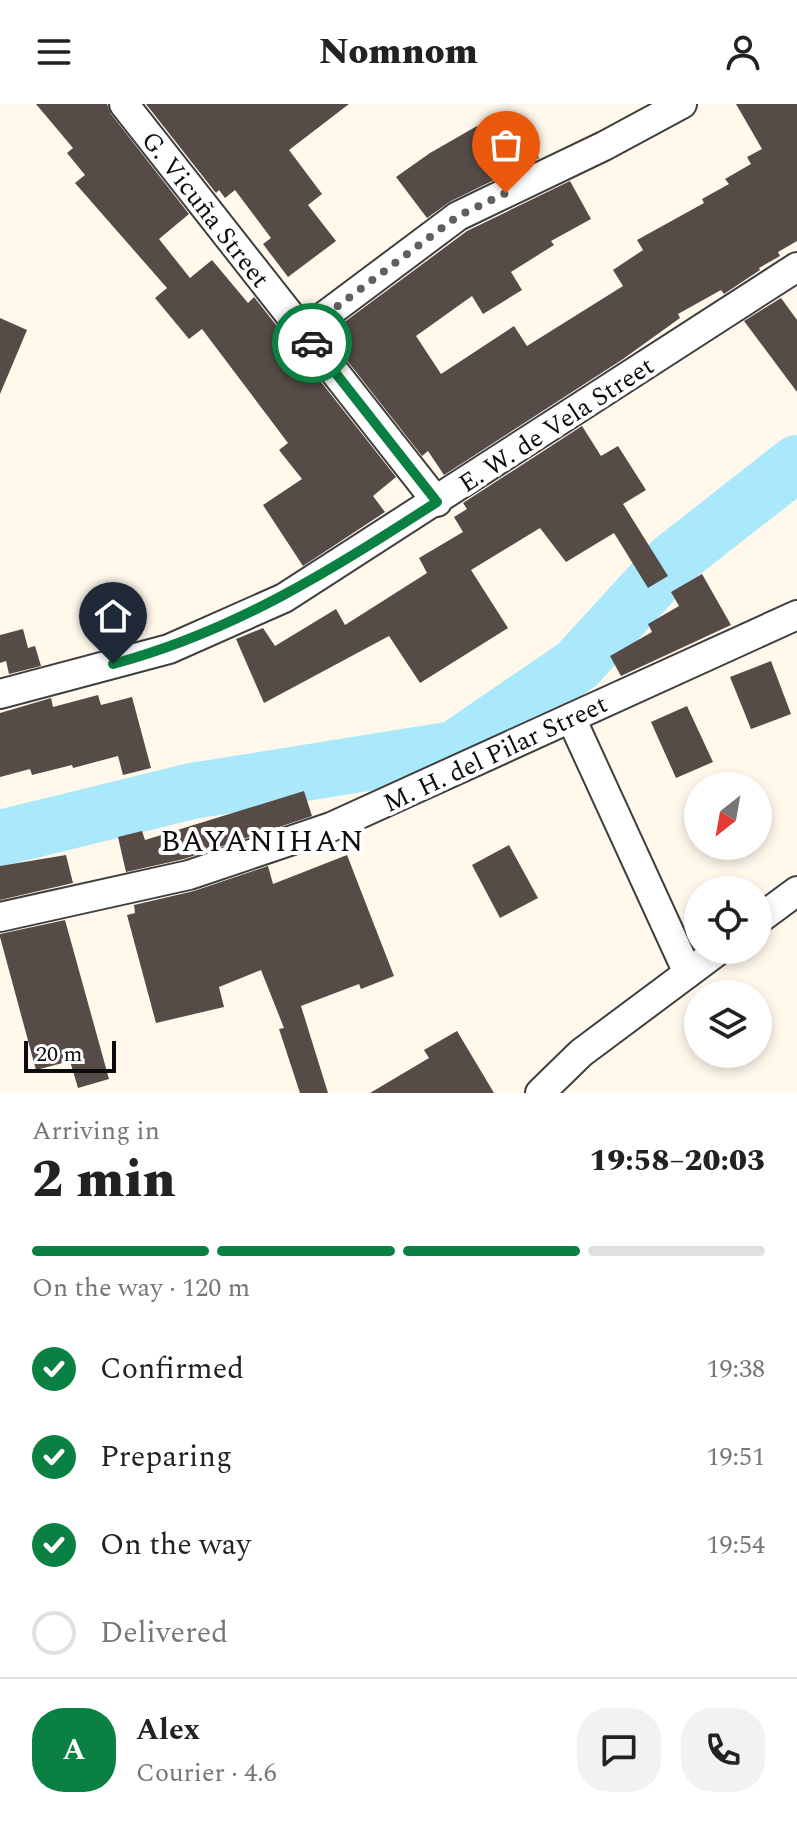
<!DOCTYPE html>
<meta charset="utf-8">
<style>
:root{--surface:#fff;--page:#f2f2f2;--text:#222;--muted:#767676;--line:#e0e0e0;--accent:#0b8043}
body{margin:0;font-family:Spectral,serif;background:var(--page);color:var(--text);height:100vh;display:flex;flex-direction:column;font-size:30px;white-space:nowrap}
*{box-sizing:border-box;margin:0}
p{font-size:26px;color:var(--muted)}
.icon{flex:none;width:44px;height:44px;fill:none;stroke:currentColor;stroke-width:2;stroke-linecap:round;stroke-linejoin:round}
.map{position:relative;height:989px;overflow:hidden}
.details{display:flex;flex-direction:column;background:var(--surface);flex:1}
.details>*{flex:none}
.needle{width:52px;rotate:211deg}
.tools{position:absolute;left:684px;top:668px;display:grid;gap:16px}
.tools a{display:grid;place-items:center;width:88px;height:88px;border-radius:50%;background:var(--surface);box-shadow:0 4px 12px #0003;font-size:40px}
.scale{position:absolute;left:24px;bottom:20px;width:92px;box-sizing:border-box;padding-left:8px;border:4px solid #0c0c0c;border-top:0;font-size:22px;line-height:28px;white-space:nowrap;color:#0c0c0c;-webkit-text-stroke:6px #fff;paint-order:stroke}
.pin{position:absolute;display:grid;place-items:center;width:68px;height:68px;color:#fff;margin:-82px -34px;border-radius:50% 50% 50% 0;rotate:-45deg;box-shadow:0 0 8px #0007}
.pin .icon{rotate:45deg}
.courier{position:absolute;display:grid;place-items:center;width:80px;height:80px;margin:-40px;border:6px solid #0b8043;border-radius:50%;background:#fff;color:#222;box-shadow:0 2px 10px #0007}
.overview em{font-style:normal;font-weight:800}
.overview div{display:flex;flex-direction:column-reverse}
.overview{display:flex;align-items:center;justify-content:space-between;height:136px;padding:0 32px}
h1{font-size:52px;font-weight:800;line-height:60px}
.bar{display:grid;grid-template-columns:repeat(4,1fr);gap:12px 8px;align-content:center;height:96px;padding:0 32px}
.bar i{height:10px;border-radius:6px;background:var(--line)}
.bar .on{background:var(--accent)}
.bar p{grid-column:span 4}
.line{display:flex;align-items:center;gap:20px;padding:0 32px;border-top:2px solid var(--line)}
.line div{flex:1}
.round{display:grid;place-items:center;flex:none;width:84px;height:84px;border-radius:32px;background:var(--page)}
ol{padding:0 32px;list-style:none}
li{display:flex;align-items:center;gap:24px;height:88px}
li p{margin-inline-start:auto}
li .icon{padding:8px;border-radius:50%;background:var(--accent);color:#fff;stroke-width:4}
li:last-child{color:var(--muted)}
li i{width:44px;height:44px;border:4px solid var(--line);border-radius:50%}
header{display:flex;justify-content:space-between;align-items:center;height:104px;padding:0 32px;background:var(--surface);font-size:36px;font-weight:800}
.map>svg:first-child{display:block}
</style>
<header><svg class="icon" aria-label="menu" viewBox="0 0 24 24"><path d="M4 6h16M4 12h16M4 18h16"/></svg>Nomnom<svg class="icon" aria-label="person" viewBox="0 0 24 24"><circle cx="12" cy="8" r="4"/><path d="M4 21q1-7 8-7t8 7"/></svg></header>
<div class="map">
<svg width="797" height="989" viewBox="0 0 797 989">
<rect width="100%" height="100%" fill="#fff8eb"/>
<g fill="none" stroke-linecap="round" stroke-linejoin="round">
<polyline stroke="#aae9fc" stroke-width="56" points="0,734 192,687 454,645 577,561 673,456 797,359"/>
</g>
<g fill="#564b47">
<polygon points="36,0 107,0 111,10 189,110 159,135 190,174 212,156 248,199 254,193 396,373 373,392 385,408 303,462 263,401 302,375 279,346 288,339 202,225 189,235 155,194 167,184 75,79 85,71 67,49 73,44"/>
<polygon points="146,0 349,0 289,46 322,90 308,101 336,137 288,173 263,140 271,134 235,86 225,94 219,86 216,89"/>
<polygon points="736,0 797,0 797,137 778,148 780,152 759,164 760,166 724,190 721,186 678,210 680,214 623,255 444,371 428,347 422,352 327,231 467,127 570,77 591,115 551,137 554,141 511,168 522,186 483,210 472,192 416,232 441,270 514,222 527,242 623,182 613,166 643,146 637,136 704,99 702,95 729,80 725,75 751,60 747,53 762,45"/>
<polygon points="477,22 488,43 526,27 539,54 451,97 427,114 396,73 430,49"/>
<polygon points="781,194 797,216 797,288 744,217"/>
<polygon points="0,214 27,226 0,290"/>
<polygon points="582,322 601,352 618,342 646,386 623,400 668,472 648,484 614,429 566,458 540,424 471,466 508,524 420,579 389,532 264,599 236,535 263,524 275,542 336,505 345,521 427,469 419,454 463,428 454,413 467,405 463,399"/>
<polygon points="702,470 731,521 621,572 610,552 652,528 648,520 679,502 671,488"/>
<polygon points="23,525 28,544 35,542 41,562 9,570 6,557 0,559 0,531"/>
<polygon points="771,557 791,610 751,625 730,573"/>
<polygon points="98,591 101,601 132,593 151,664 123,671 118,652 73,664 72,661 32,671 30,665 0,673 0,609 51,594 53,603"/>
<polygon points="687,602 713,658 676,674 651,618"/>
<polygon points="304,687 312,712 184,755 126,768 118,733 142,727 145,736"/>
<polygon points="509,741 538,794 500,814 472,761"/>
<polygon points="66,751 73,779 0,796 0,762"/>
<polygon points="347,751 394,872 361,885 359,880 301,902 328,989 300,989 279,925 284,924 261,866 219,883 224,903 156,919 127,811 135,809 134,801 194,787 268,762 273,780"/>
<polygon points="65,816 109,975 78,984 70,957 36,966 0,833 0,830"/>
<polygon points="457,927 494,989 370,989 429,954 424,946"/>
</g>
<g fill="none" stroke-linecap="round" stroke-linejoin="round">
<defs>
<g id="street">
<polyline points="124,0 437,398"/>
<polyline points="303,228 458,112 604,42 682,0"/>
<polyline points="0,590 169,545 284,494 797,163"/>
<polyline points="571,614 688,869"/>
<polyline points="0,813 189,771 331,723 797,511"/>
<polyline points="758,816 797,787"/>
<polyline points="540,989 581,949 719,846"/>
</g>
</defs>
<use href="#street" stroke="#3f3f3f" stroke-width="32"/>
<use href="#street" stroke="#fff" stroke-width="28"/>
</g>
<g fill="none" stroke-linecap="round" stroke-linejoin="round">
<polyline stroke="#615f5a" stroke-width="8" stroke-dasharray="0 14.4" points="312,239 303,228 458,112 506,89"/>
<path stroke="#0b8043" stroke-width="10" d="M 113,560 C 236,527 331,466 437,398 L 312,239"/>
</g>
<g text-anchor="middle" stroke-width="8" stroke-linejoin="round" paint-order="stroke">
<g font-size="26" fill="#0c0c0c" stroke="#fff">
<text transform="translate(206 105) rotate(52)" y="9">G. Vicuña Street</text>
<text transform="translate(556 320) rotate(-33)" y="9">E. W. de Vela Street</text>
<text transform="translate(495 649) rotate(-25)" y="9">M. H. del Pilar Street</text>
</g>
<g font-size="30" letter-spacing="2" fill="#0c0c0c" stroke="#fff">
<text x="263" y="747">BAYANIHAN</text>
</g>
</g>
</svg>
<div class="tools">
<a><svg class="needle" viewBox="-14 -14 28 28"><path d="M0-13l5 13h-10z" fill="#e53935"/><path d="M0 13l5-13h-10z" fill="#767676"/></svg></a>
<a><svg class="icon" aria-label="locate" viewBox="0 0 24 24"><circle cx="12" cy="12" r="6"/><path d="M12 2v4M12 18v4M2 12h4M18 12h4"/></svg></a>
<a><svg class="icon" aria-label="layers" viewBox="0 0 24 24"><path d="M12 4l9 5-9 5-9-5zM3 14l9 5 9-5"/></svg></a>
</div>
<div class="scale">20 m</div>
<div class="pin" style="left:506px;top:89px;background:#ea580c"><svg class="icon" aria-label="bag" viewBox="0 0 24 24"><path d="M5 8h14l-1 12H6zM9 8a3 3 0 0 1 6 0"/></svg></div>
<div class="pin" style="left:113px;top:560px;background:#1f2937"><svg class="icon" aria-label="home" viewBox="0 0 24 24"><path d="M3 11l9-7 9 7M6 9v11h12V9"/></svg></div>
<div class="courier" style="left:312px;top:239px"><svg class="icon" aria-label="car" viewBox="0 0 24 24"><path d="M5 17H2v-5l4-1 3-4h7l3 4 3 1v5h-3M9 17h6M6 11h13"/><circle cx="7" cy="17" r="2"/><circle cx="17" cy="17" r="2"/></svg></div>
</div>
<section class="details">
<div class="overview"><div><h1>2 min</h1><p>Arriving in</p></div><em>19:58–20:03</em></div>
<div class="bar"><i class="on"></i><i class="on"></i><i class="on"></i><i></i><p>On the way · 120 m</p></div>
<ol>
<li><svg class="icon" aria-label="check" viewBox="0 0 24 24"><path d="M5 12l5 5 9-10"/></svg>Confirmed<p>19:38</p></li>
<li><svg class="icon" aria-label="check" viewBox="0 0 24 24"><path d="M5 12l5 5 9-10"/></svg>Preparing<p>19:51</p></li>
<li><svg class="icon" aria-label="check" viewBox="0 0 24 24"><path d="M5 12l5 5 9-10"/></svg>On the way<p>19:54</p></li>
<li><i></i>Delivered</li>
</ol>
<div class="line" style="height:144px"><b class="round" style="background:var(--accent);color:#fff">A</b><div><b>Alex</b><p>Courier · 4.6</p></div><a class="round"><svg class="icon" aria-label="chat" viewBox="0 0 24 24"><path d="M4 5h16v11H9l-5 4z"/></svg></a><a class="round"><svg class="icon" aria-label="phone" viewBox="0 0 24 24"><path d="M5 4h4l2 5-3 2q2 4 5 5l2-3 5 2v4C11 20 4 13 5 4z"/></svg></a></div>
</section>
